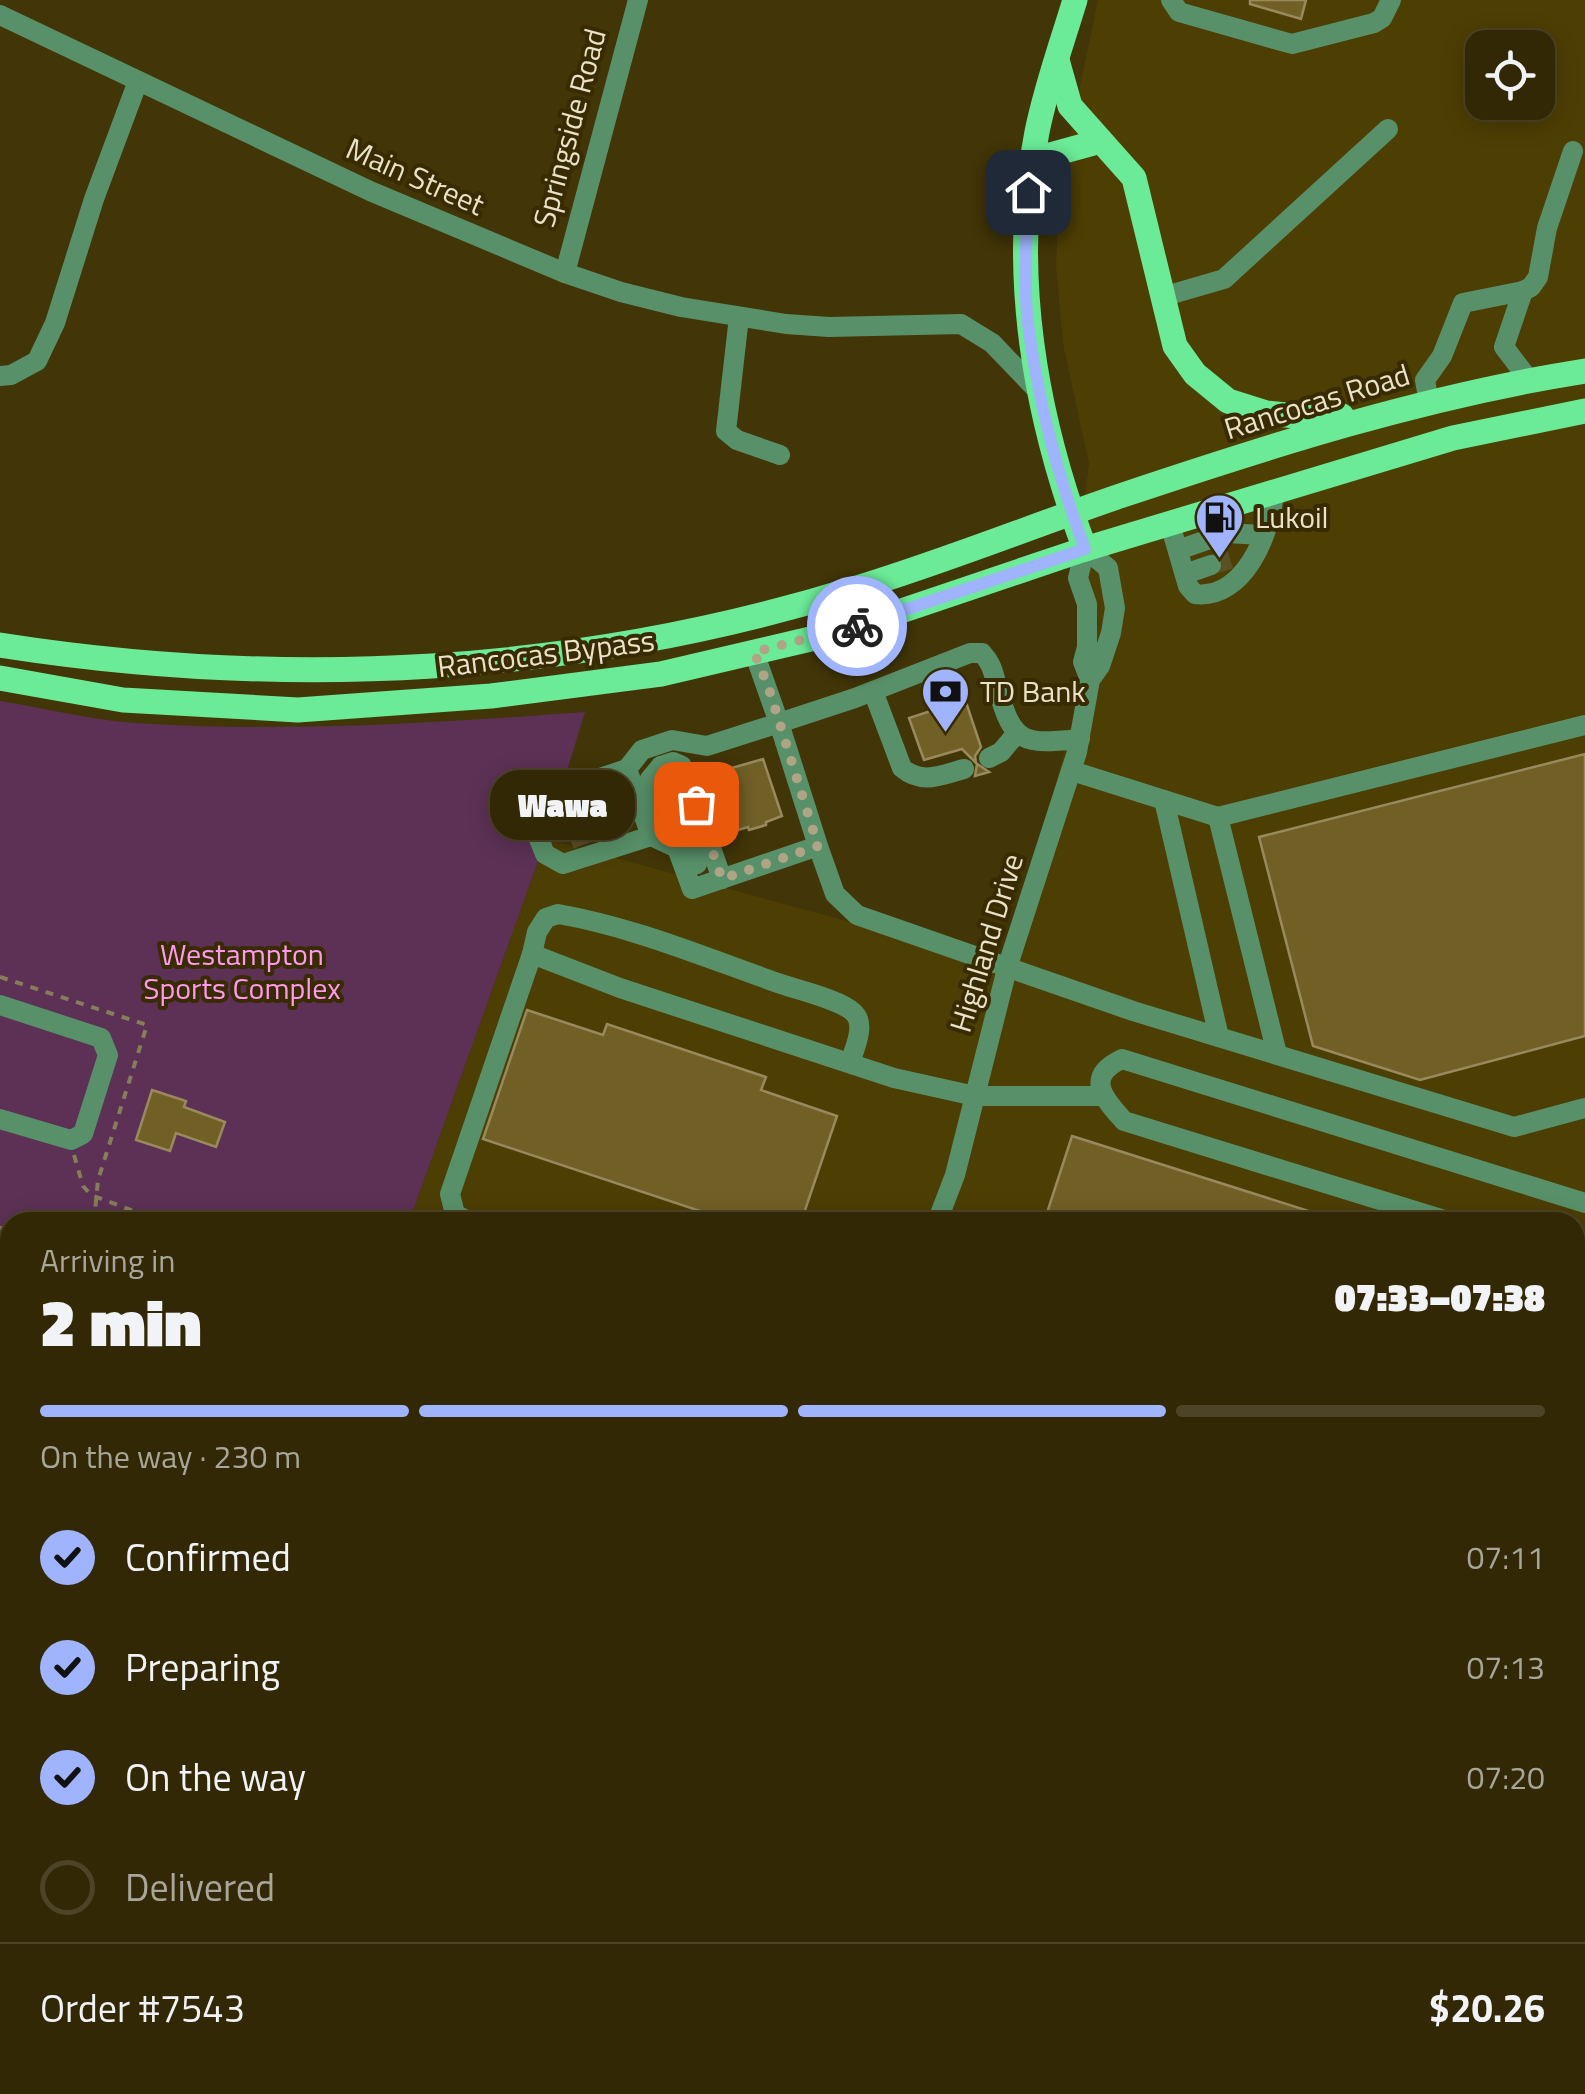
<!DOCTYPE html>
<meta charset="utf-8">
<style>
:root{--surface:#322805;--page:#3d3413;--text:#f1f3f6;--muted:#a8a69a;--line:#4d4427;--accent:#a0b3fd}
body{margin:0;font-family:"Titillium Web",sans-serif;background:var(--page);color:var(--text);height:100vh;display:flex;flex-direction:column;font-size:38px;white-space:nowrap}
*{box-sizing:border-box;margin:0}
p{font-size:32px;color:var(--muted)}
.icon{flex:none;width:55px;height:55px;fill:none;stroke:currentColor;stroke-width:2;stroke-linecap:round;stroke-linejoin:round}
.map{position:relative;flex:1;overflow:hidden}
.drawer{position:absolute;left:0px;top:1212px;width:1585px;height:882px;display:flex;flex-direction:column;background:var(--surface);border-radius:30px 30px 0 0;box-shadow:0 5px 25px #0003,0 0 0 2px var(--line)}
.drawer>*{flex:none}
.controls{position:absolute;left:1465px;top:30px;display:grid;gap:20px}
.controls a{display:grid;place-items:center;width:90px;height:90px;border-radius:20px;background:var(--surface);box-shadow:0 5px 25px #0003,0 0 0 2px var(--line);font-size:50px}
.pin{position:absolute;display:grid;place-items:center;width:85px;height:85px;color:#fff;margin:-42px;border-radius:20px;box-shadow:0 5px 15px #0006}
.courier{position:absolute;display:grid;place-items:center;width:100px;height:100px;margin:-50px;border:8px solid #a0b3fd;border-radius:50%;background:#fff;color:#222;box-shadow:0 2px 12px #0007}
.bubble{position:absolute;height:70px;border-radius:30px;background:var(--surface);box-shadow:0 5px 25px #0003,0 0 0 2px var(--line);font-size:32px;font-weight:800;line-height:70px;text-align:center}
.summary em{font-style:normal;font-weight:800}
.summary div{display:flex;flex-direction:column-reverse}
.summary{display:flex;align-items:center;justify-content:space-between;height:170px;padding:0 40px}
h1{font-size:65px;font-weight:800;line-height:75px}
.bar{display:grid;grid-template-columns:repeat(4,1fr);gap:15px 10px;align-content:center;height:120px;padding:0 40px}
.bar i{height:12px;border-radius:8px;background:var(--line)}
.bar .active{background:var(--accent)}
.bar p{grid-column:span 4}
.line{display:flex;align-items:center;gap:25px;padding:0 40px;border-top:2px solid var(--line)}
.line div{flex:1}
ol{padding:0 40px;list-style:none}
li{display:flex;align-items:center;gap:30px;height:110px}
li p{margin-inline-start:auto}
li .icon{padding:10px;border-radius:50%;background:var(--accent);color:#111;stroke-width:4}
li:last-child{color:var(--muted)}
li i{width:55px;height:55px;border:5px solid var(--line);border-radius:50%}
.map>svg:first-child{display:block}
</style>
<div class="map">
<svg width="1585" height="2094" viewBox="0 0 1585 2094">
<rect width="100%" height="100%" fill="#423507"/>
<g fill="#4d3e04" fill-rule="evenodd">
<path d="M 1098,0 L 1585,0 L 1585,1513 L 1575,1523 L 1575,1222 L 409,1222 L 546,839 L 1008,965 L 1098,624 L 1093,588 L 1078,552 L 1089,464 L 1063,344 L 1056,266 L 1060,182 ZM 1482,48 L 1538,48 L 1538,102 L 1482,102 Z"/>
<polygon points="1585,1913 1585,2094 1406,2094 1415,2085 1575,2085 1575,1923"/>
<polygon points="131,2085 1020,2085 1011,2094 128,2094"/>
</g>
<g fill="#5c3155">
<path d="M 0,701 C 45,708 90,720 135,723 C 286,733 435,723 585,712 L 546,839 L 409,1222 L 10,1222 L 10,2085 L 131,2085 L 128,2094 L 0,2094 Z"/>
<polygon points="1585,1513 1585,1580 1575,1590 1575,1523"/>
<polygon points="1585,1825 1585,1903 1575,1913 1575,1835"/>
<polygon points="1020,2085 1084,2085 1075,2094 1011,2094"/>
<polygon points="1323,2085 1404,2085 1395,2094 1314,2094"/>
</g>
<g fill="#716026" stroke="#988a5e" stroke-width="2.5">
<polygon points="1250,0 1306,0 1301,19 1250,4"/>
<polygon points="951,697 955,706 966,702 981,747 975,756 976,763 989,772 975,776 977,764 962,749 924,760 909,718 934,710 932,703"/>
<polygon points="1585,754 1585,1036 1420,1080 1313,1046 1259,837"/>
<polygon points="763,759 782,816 766,822 766,825 749,830 748,827 721,835 702,780 718,772"/>
<polygon points="527,1010 603,1035 607,1024 766,1077 761,1090 837,1116 801,1222 733,1222 483,1139"/>
<polygon points="152,1090 186,1101 184,1107 225,1122 216,1147 176,1133 170,1151 136,1140"/>
<polygon points="1072,1136 1334,1219 1333,1222 1044,1222"/>
</g>
<g fill="none" stroke-linecap="round" stroke-linejoin="round">
<g stroke="#5b4f24" stroke-width="20" stroke-dasharray="20 10" stroke-linecap="butt">
<polyline points="1211,565 1235,557"/>
<polyline points="601,790 616,833"/>
<polyline points="567,801 583,845"/>
</g>
<g stroke="#887d59" stroke-width="4" stroke-dasharray="8 8" stroke-linecap="butt">
<polyline points="0,977 147,1025 98,1180 94,1222"/>
<polyline points="74,1155 83,1186 91,1195 163,1222"/>
<polyline points="0,1228 10,1229"/>
<polyline points="0,1461 10,1464"/>
<polyline points="0,1703 10,1704"/>
</g>
<g stroke="#589169" stroke-width="20">
<polyline points="1171,0 1179,12 1292,44 1374,23 1382,18 1391,0"/>
<polyline points="0,15 370,191 565,273 621,292 681,307 786,324 829,327 961,324 992,343 1041,394"/>
<polyline points="565,273 638,0"/>
<polyline points="1523,291 1531,287 1538,277 1547,228 1573,151"/>
<polyline points="1162,297 1224,279 1388,129"/>
<polyline points="739,317 726,431 737,440 780,455"/>
<polyline points="0,376 11,375 37,361 55,323 94,199 138,81"/>
<polyline points="1429,403 1425,380 1442,356 1463,303 1523,291 1504,347 1529,380"/>
<path d="M 1170,524 L 1188,586 L 1195,594 C 1244,600 1271,533 1274,492"/>
<polyline points="1178,550 1227,533 1262,535"/>
<polyline points="1185,574 1211,565"/>
<path d="M 754,652 L 779,723 L 855,698 L 970,653 L 982,653 C 993,665 993,673 998,689 C 1013,746 1025,744 1080,739"/>
<path d="M 873,691 L 902,768 C 922,785 941,775 964,769"/>
<polyline points="989,758 1001,752 1017,733"/>
<polyline points="661,766 697,864"/>
<polyline points="627,769 540,798 531,819 545,854 563,864 651,836"/>
<polyline points="1072,771 1218,817"/>
<polyline points="1164,800 1219,1037"/>
<polyline points="682,822 663,816 650,779 661,766 673,762 682,766 722,879"/>
<polyline points="818,846 779,723 707,746 672,740 642,750 627,769 651,836 677,848 692,889 818,846 835,894 857,915 1133,1011 1514,1127 1585,1108"/>
<path d="M 532,954 L 537,932 L 546,918 L 558,914 C 634,927 709,959 781,984 C 799,990 841,1000 853,1012 C 867,1024 854,1049 850,1063"/>
<polyline points="0,1005 101,1038 108,1055 83,1134 71,1140 0,1119"/>
<polyline points="1277,1054 1218,817 1585,725"/>
<polyline points="470,1222 455,1214 450,1194 532,954 620,988 894,1078 975,1096 1102,1096"/>
<polyline points="937,1222 955,1175 1008,965 1077,752 1090,680 1100,666 1111,633 1115,608 1108,568 1085,549 1078,578 1087,604 1087,647 1083,662 1090,680"/>
<path d="M 1451,1222 L 1124,1121 C 1104,1099 1084,1077 1122,1059 L 1585,1203"/>
<polyline points="1575,1261 1585,1264"/>
<polyline points="1575,1394 1585,1361"/>
<polyline points="1575,1969 1585,1959"/>
<polyline points="1575,2041 1585,2031"/>
<polyline points="1575,2063 1585,2072"/>
<polyline points="157,2085 158,2094"/>
<polyline points="687,2085 706,2094"/>
<polyline points="525,2094 528,2085"/>
<polyline points="601,2094 605,2085"/>
<polyline points="768,2094 772,2085"/>
<polyline points="902,2094 907,2085"/>
<polyline points="1461,2094 1464,2085"/>
<polyline points="1522,2094 1531,2085"/>
</g>
<g stroke="#6bea97" stroke-width="25">
<path d="M 1075,0 C 1062,43 1046,87 1037,132 C 1009,271 1035,417 1085,549"/>
<polyline points="1057,60 1070,106 1134,178 1175,346 1195,374 1228,401 1266,413 1306,417 1342,416"/>
<polyline points="1032,168 1050,155 1101,141"/>
<path d="M 0,645 C 288,690 578,675 857,588 C 946,561 1032,526 1120,496 C 1272,445 1426,396 1585,371"/>
<polyline points="0,678 123,700 298,710 491,696 661,674 836,633 1085,549 1453,438 1585,411"/>
</g>
<g stroke="#c4f9d1" stroke-width="30">
<polyline points="1575,1653 1585,1643"/>
<polyline points="1575,1763 1585,1753"/>
<polyline points="1140,2094 1149,2085"/>
<polyline points="1247,2094 1256,2085"/>
</g>
</g>
<g fill="none" stroke-linecap="round" stroke-linejoin="round">
<polyline stroke="#afa586" stroke-width="10" stroke-dasharray="0 18" points="696,804 722,879 818,846 768,686 754,652 857,626"/>
<path stroke="#a0b3fd" stroke-width="12" d="M 857,626 L 1085,549 C 1058,477 1038,400 1028,324 C 1023,280 1027,236 1028,192"/>
</g>
<defs>
<symbol id="fuel-pin" viewBox="-11 -11 22 30"><path d="M0 17L-7.5 6A9.5 9.5 0 1 1 7.5 6Z" fill="#a0b3fd" stroke="#382b00"/><path d="M-5.5-6h7V0h2V4h1.3V-2.5L3-4.5l.8-.8L6-3V5H2.5V1h-1V6h-7ZM-4.2-4.7v3.2H.2V-4.7Z" fill="#111"/></symbol>
<symbol id="bank-pin" viewBox="-11 -11 22 30"><path d="M0 17L-7.5 6A9.5 9.5 0 1 1 7.5 6Z" fill="#a0b3fd" stroke="#382b00"/><path d="M-6-4H6V4H-6ZM0-2.3a2.3 2.3 0 1 0 0 4.6a2.3 2.3 0 1 0 0-4.6Z" fill="#111"/></symbol>
</defs>
<g fill-rule="evenodd">
<use href="#fuel-pin" x="1192" y="490" width="55" height="75"/>
<use href="#bank-pin" x="918" y="664" width="55" height="75"/>
</g>
<g text-anchor="middle" stroke-width="8" stroke-linejoin="round" paint-order="stroke">
<g font-size="30" fill="#e9e1ca" stroke="#382b00">
<text transform="translate(570 128) rotate(-75)" y="10">Springside Road</text>
<text transform="translate(415 177) rotate(24)" y="10">Main Street</text>
<text transform="translate(1317 402) rotate(-17)" y="10">Rancocas Road</text>
<text transform="translate(546 654) rotate(-7)" y="10">Rancocas Bypass</text>
<text transform="translate(987 943) rotate(-73)" y="10">Highland Drive</text>
</g>
<g font-size="30" fill="#e9e1ca" stroke="#382b00" text-anchor="start">
<text x="1255" y="528">Lukoil</text>
<text x="980" y="702">TD Bank</text>
</g>
<g font-size="30" fill="#ff98ef" stroke="#382b00">
<text x="242" y="965">Westampton<tspan x="242" dy="34">Sports Complex</tspan></text>
</g>
</g>
</svg>
<div class="controls">
<a><svg class="icon" aria-label="locate" viewBox="0 0 24 24"><circle cx="12" cy="12" r="6"/><path d="M12 2v4M12 18v4M2 12h4M18 12h4"/></svg></a>
</div>
<div class="pin" style="left:696px;top:804px;background:#ea580c"><svg class="icon" aria-label="bag" viewBox="0 0 24 24"><path d="M5 8h14l-1 12H6zM9 8a3 3 0 0 1 6 0"/></svg></div>
<div class="pin" style="left:1028px;top:192px;background:#1f2937"><svg class="icon" aria-label="home" viewBox="0 0 24 24"><path d="M3 11l9-7 9 7M6 9v11h12V9"/></svg></div>
<div class="courier" style="left:857px;top:626px"><svg class="icon" aria-label="bike" viewBox="0 0 24 24"><circle cx="6" cy="16" r="4"/><circle cx="18" cy="16" r="4"/><path d="M6 16l4-8h5l3 8M10 8l3 8H6M13 5h3"/></svg></div>
<div class="bubble" style="left:490px;top:770px;width:145px">Wawa</div>
<section class="drawer">
<div class="summary"><div><h1>2 min</h1><p>Arriving in</p></div><em>07:33–07:38</em></div>
<div class="bar"><i class="active"></i><i class="active"></i><i class="active"></i><i></i><p>On the way · 230 m</p></div>
<ol>
<li><svg class="icon" aria-label="check" viewBox="0 0 24 24"><path d="M5 12l5 5 9-10"/></svg>Confirmed<p>07:11</p></li>
<li><svg class="icon" aria-label="check" viewBox="0 0 24 24"><path d="M5 12l5 5 9-10"/></svg>Preparing<p>07:13</p></li>
<li><svg class="icon" aria-label="check" viewBox="0 0 24 24"><path d="M5 12l5 5 9-10"/></svg>On the way<p>07:20</p></li>
<li><i></i>Delivered</li>
</ol>
<div class="line" style="height:130px"><div>Order #7543</div><b>$20.26</b></div>
</section>
</div>
